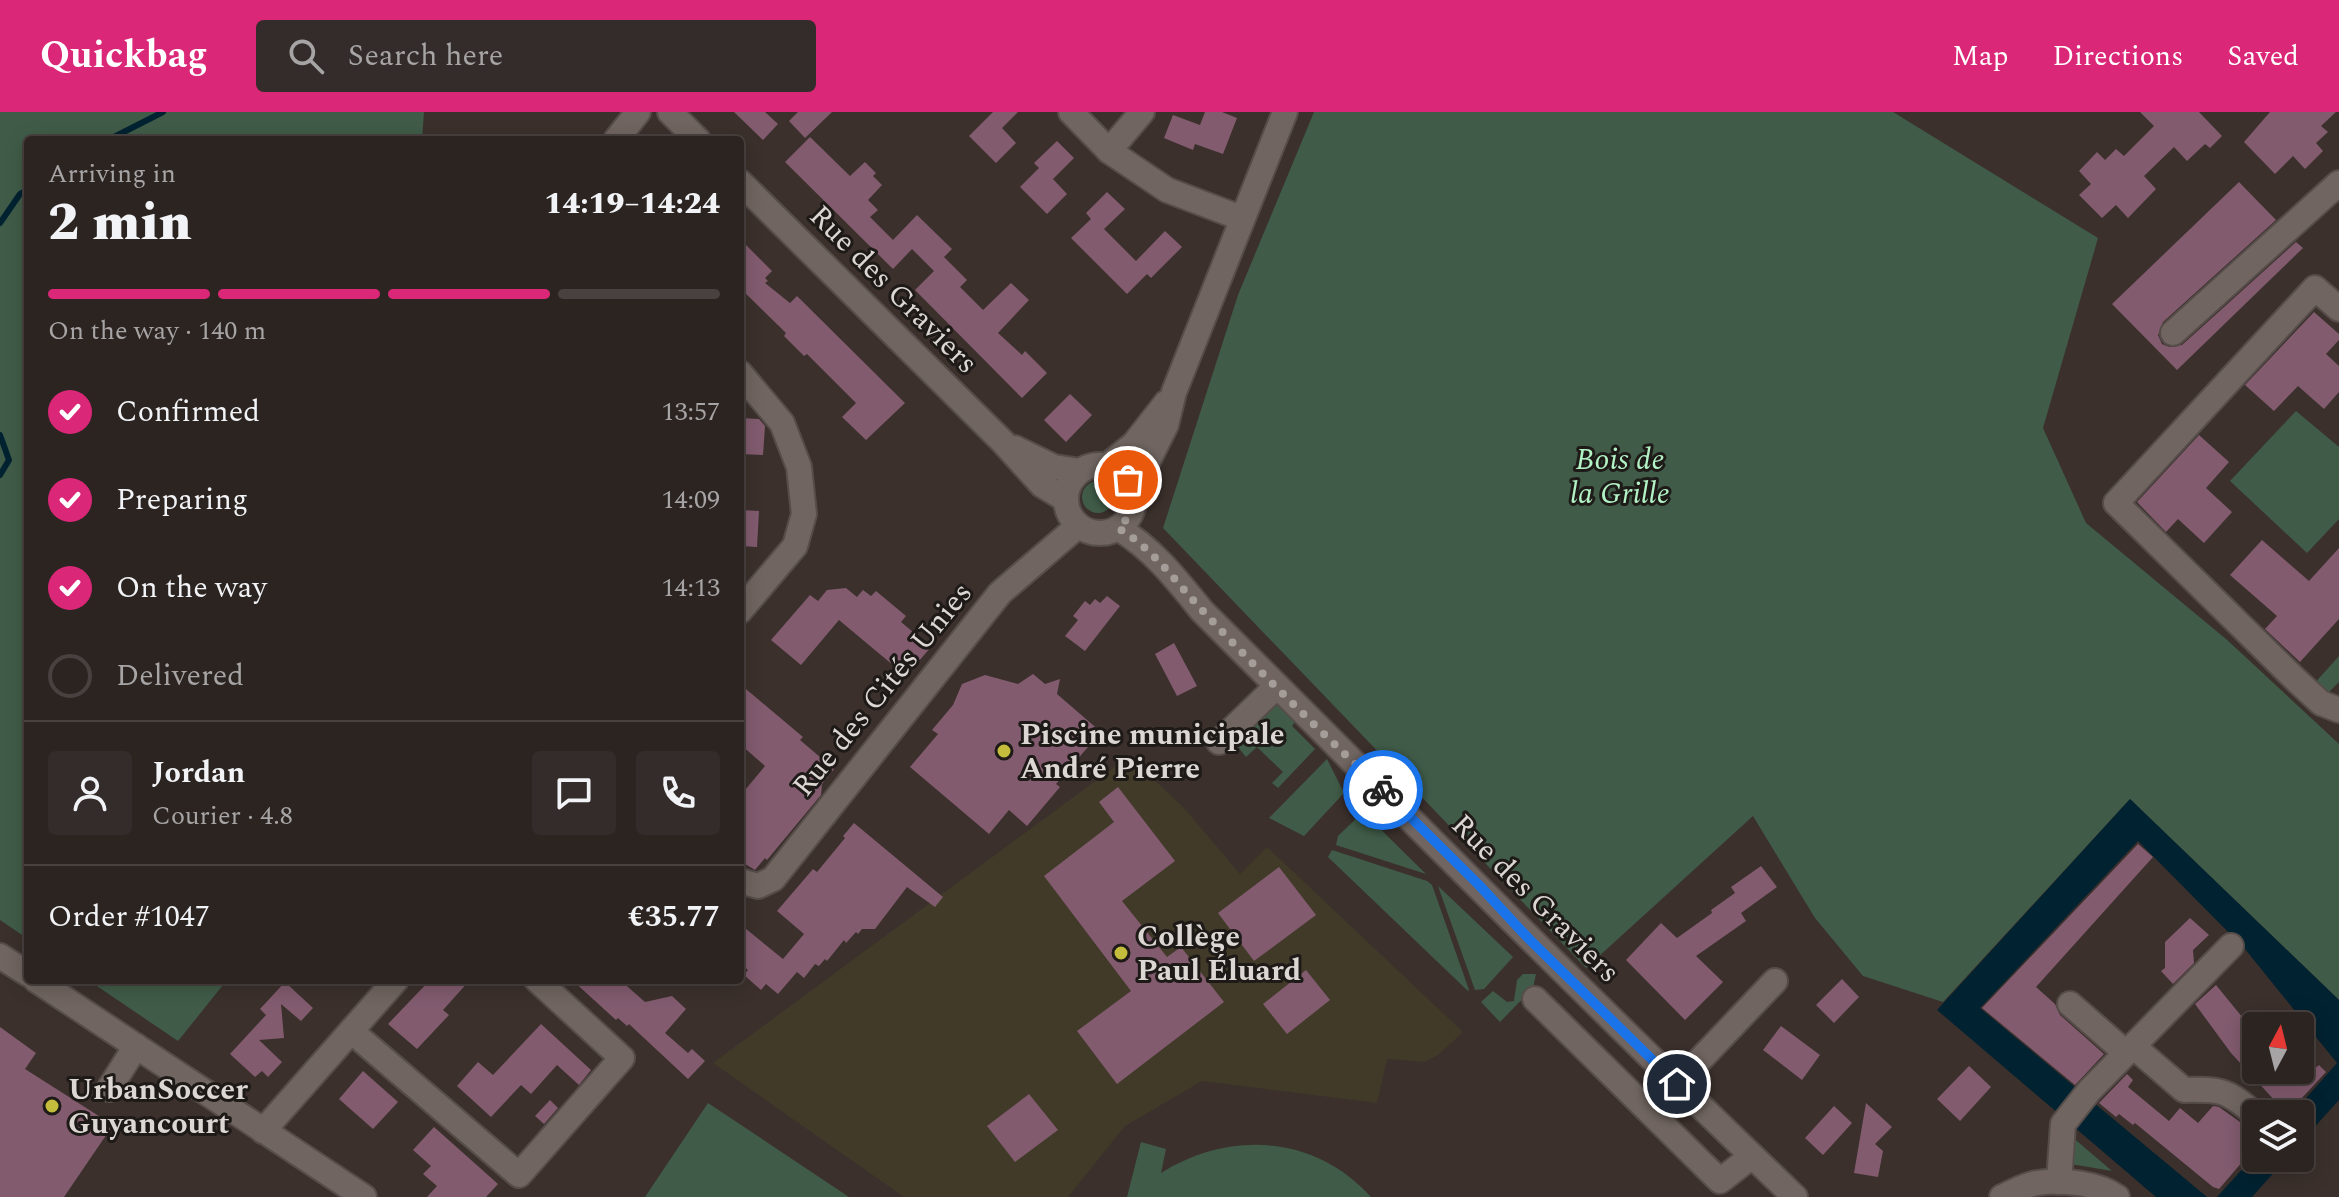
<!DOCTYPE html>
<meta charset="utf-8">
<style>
:root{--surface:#2c2421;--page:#342c2a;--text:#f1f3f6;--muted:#a6a4a5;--line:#48413f;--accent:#db2777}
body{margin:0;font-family:Spectral,serif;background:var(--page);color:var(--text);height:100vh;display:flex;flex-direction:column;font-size:30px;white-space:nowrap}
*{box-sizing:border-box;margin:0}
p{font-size:26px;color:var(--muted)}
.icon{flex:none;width:44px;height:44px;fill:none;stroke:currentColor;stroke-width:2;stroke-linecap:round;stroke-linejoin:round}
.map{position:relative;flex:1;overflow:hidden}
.drawer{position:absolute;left:24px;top:24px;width:720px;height:848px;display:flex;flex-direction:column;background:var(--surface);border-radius:8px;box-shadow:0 4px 20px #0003,0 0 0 2px var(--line)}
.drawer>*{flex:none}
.needle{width:52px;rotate:7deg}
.tools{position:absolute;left:2242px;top:900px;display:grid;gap:16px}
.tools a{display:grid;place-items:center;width:72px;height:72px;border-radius:8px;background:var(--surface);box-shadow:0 4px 20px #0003,0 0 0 2px var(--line);font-size:40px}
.pin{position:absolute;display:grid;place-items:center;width:68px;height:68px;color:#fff;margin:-34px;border:4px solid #fff;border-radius:50%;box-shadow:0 2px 8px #0007}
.courier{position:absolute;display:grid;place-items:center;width:80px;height:80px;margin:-40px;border:6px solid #1a73e8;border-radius:50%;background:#fff;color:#222;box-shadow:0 2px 10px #0007}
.summary em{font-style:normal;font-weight:800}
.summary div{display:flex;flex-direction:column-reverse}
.summary{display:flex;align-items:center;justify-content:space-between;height:136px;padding:0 24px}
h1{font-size:52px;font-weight:800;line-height:60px}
.bar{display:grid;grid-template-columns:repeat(4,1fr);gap:12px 8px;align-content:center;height:96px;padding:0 24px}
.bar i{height:10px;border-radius:6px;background:var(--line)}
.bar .selected{background:var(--accent)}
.bar p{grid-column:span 4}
.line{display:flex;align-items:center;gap:20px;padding:0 24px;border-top:2px solid var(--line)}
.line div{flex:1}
.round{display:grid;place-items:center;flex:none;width:84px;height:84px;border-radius:8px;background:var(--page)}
ol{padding:0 24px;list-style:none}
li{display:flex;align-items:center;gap:24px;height:88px}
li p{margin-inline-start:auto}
li .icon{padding:8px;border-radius:50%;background:var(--accent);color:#fff;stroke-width:4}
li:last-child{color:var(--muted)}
li i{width:44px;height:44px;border:4px solid var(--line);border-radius:50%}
header{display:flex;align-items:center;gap:48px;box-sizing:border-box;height:112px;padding:0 40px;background:var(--accent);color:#fff}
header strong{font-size:38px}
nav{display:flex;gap:44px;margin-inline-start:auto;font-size:28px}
.search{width:560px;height:72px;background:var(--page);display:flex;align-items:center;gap:20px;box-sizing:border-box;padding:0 28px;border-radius:8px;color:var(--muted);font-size:30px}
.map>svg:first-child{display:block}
</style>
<header>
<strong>Quickbag</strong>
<div class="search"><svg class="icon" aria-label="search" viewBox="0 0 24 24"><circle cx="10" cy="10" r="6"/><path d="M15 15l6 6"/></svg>Search here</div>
<nav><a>Map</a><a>Directions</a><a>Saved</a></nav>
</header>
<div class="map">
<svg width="2339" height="1085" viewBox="0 0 2339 1085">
<rect width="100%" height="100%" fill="#3b302c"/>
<polygon fill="#413a29" points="1129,644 1184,696 1240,762 1267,735 1463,920 1438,943 1424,950 1387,947 1377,991 1202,969 1125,1014 1068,1085 904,1085 713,951"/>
<g fill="#405c48">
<polygon points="0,0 424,0 422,28 28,28 28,827 0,808"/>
<polygon points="1314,0 1893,0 2098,126 2043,316 2086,411 2226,527 2339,632 2339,888 2130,687 1943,890 1863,864 1815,806 1753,704 1586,856 1163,416 1238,183"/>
<polygon points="2296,299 2339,335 2339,407 2307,441 2230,369"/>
<circle cx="1098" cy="385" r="16"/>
<polygon points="2339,544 2339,570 2324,585 2313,573"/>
<path d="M 1273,593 L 1280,594 L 1296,609 L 1292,614 L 1315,637 L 1278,676 L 1272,671 L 1283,660 L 1257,635 L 1246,645 C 1240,638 1237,635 1237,626 Z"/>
<polygon points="1327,647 1344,681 1304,724 1269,706"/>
<polygon points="1363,700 1426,762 1336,733 1338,724"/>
<polygon points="1332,738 1427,769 1432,773 1469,878 1468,879 1328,745"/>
<polygon points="1438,774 1513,845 1484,877 1475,878"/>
<polygon points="1523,862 1536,862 1533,876 1500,910 1481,890 1493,879 1507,890 1514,889 1517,868"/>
<polygon points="88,868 227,868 178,929"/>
<polygon points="708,991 849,1085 645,1085"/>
<polygon points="2071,1024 2112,1059 2071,1052"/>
<path d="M 1141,1030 L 1166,1037 L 1161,1061 C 1230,1018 1315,1023 1371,1085 L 1127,1085 Z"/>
</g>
<g fill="#012231">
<polygon points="2130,687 2339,888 2339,988 2300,1031 2300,1002 2292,1002 2337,951 2245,837 2138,729 1980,896 2207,1085 2156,1085 1937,898"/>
<polygon points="2256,1042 2256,1046 2287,1046 2252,1085 2217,1085"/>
</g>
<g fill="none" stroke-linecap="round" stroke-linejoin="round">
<g stroke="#012231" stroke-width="6">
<polyline points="108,28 163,0"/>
<polyline points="0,111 20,82 28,77"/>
<polyline points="0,323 9,348 0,363"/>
</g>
</g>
<g fill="#825b6f">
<polygon points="734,0 765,0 778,12 763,28"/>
<polygon points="798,0 832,0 805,26 789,9"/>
<polygon points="993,0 1018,0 1002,16 1016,31 996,51 969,24"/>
<polygon points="1205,0 1222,0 1237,6 1223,42 1195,32 1193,38 1164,26 1173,3 1200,13"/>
<polygon points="2140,0 2199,0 2222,24 2210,36 2205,32 2187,49 2174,35 2144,64 2156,77 2128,106 2116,93 2102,106 2079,83 2091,72 2079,59 2097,40 2105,48 2116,37 2124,44 2154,14"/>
<polygon points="2270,0 2336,0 2321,14 2328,20 2316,31 2323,39 2305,57 2293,44 2275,62 2244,30"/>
<polygon points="810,25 850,64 865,50 876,61 873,64 882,73 868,88 878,98 870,105 893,128 917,103 952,137 944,145 967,168 960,175 983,198 1011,171 1029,188 998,221 1022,243 1025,239 1047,261 1022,286 915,178 934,159 912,137 893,157 785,50"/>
<polygon points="1057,29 1074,46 1053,67 1067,82 1047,102 1020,75 1039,56 1034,51"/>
<polygon points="2239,70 2276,108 2163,210 2158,223 2162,232 2169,235 2182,233 2296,130 2303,136 2177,258 2112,192"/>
<polygon points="1107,80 1125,97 1104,117 1136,149 1165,119 1182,135 1151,166 1147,162 1127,182 1071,126 1091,107 1086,101"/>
<polygon points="740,127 772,159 765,166 768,169 765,171 790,191 797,184 905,291 866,328 842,305 856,291 807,242 804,244 784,224 786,221 740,176"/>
<polygon points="2314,200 2339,222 2339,228 2326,242 2339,254 2339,280 2324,297 2298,274 2274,299 2245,273"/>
<polygon points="1070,282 1092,303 1066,330 1044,308"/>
<polygon points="740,306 759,307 765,314 763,343 740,342"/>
<polygon points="2199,323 2229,350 2206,376 2232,400 2204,431 2178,407 2166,420 2137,390"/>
<polygon points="740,398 759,399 757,435 740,434"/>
<polygon points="2262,428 2309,469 2339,436 2339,507 2300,550 2265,517 2277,504 2230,463"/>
<polygon points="846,476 857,485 863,478 871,484 876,479 906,504 901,510 931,535 906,564 839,508 801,553 771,528 810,483 818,489 827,478"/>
<polygon points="1107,484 1120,494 1085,539 1065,524 1078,508 1073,504 1085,489 1090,493 1095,487 1100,491"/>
<polygon points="1174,531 1197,574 1177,584 1155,542"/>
<polygon points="1033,562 1045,572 1060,567 1057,582 1101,620 1056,672 1060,675 1027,714 1009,698 989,722 910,655 938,622 932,618 953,593 962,572 985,563 1018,572"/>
<polygon points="740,572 803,625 800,628 834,657 822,672 821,683 767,748 765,746 755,758 740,749 740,684 765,654 740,632"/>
<polygon points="1118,675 1175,749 1122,789 1167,845 1181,835 1224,890 1117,972 1077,919 1131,879 1044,764 1114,710 1099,690"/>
<polygon points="854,711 943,785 935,795 907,775 875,817 862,817 858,822 856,820 846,831 844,828 827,849 825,847 819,854 815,852 804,866 797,860 778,882 766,872 761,878 744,863 748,858 740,851 740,812 783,847 804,822 777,799 813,757 817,760 845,726 843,724"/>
<polygon points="2138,732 2153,745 2036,875 2055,892 2060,903 2104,942 2075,973 1982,896"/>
<polygon points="1761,754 1777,775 1741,801 1746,809 1696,844 1723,870 1685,908 1626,848 1661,811 1677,826 1712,801 1711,798 1735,781 1731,775"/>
<polygon points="1279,755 1316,803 1254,849 1218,801"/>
<polygon points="2190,806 2209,823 2193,838 2194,851 2173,872 2161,859 2165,856 2165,830"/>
<polygon points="1306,858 1330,888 1287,922 1263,892"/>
<polygon points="1842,867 1859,885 1834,911 1816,893"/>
<polygon points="430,868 470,868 443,898 449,903 417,937 388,912"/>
<polygon points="572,868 620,868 645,890 672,884 686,897 665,921 688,941 692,937 705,949 688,967 629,912 627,914 618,906 616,908"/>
<polygon points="285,870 313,896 301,909 281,892 284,926 259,928 282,950 268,965 262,959 255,965 230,942 266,903 260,897"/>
<polygon points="2216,873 2256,922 2256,958 2284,958 2295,972 2319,953 2326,960 2287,1002 2231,941 2195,892"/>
<polygon points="541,912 591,958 579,973 557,953 531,982 521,973 491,1005 457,974 478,950 493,963"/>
<polygon points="1781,914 1820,943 1802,968 1763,938"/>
<polygon points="0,915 36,941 25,957 113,1013 64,1085 0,1085"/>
<polygon points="1969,954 1991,975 1960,1009 1937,987"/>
<polygon points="363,959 398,990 373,1017 339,987"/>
<polygon points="2127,962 2133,968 2128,975 2169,1009 2180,996 2198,1011 2213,994 2219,995 2247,1015 2256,1018 2256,1034 2219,1077 2213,1075 2135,1011 2133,1013 2119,1002 2116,1005 2099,991"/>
<polygon points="1029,982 1058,1018 1015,1050 987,1014"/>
<polygon points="550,988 558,996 544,1012 535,1004"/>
<polygon points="1866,991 1892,1015 1875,1032 1883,1039 1878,1065 1854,1061"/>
<polygon points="1834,994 1852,1011 1823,1043 1805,1026"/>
<polygon points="434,1015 498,1072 486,1085 427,1085 437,1074 423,1062 431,1054 413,1038"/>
</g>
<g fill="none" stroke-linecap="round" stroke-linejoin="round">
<defs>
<g id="minor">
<polyline points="670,0 698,28"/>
<polyline points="1071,0 1109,39 1167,78 1241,106"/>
<polyline points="616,28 638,0"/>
<polyline points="1109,39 1142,0"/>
<polyline points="740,70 1003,330 1042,373 1065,387"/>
<polyline points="2339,197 2315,176 2116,391 2295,567 2321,591 2339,598"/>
<polyline points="2173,221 2339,71"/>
<polyline points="740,261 782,311 799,355 804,402 795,434 740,499"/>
<polyline points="1015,336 1054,355 1080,359"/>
<circle cx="1100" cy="387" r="34"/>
<polyline points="1108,353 1134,332 1166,291"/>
<polyline points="1133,379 1166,313 1174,280 1285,0"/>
<path d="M 1118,416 C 1153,437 1177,468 1202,499 C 1399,695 1594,893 1795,1085"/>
<polyline points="1219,630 1277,574"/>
<polyline points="740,769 758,774 773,767 1000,481 1078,414"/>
<polyline points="0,844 28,862"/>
<polyline points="36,868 364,1085"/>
<polyline points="1535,887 1720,1069 1752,1044"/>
<polyline points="2070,892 2126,941"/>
<polyline points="351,919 519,1063 622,946 537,868"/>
<path d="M 2133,934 L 2184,978 C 2222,977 2227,978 2256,1003"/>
<polyline points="1677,972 1775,869"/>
<polyline points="109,977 136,934"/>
<polyline points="263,1019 396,868"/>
<polyline points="2059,1070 2063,1012 2089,979 2231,834"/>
<path d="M 2002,1085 C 2013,1080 2025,1073 2037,1071 C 2061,1067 2098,1071 2117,1085"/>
</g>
</defs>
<use href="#minor" stroke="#564d4a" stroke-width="28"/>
<use href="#minor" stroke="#706560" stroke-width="24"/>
</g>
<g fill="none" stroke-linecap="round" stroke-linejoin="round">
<path stroke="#a49d99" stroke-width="8" stroke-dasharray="0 14.4" d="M 1128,368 C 1137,388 1134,402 1118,416 C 1155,438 1176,471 1205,501 C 1261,562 1322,621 1383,678"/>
<polyline stroke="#1a73e8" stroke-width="10" points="1383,678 1479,773 1529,827 1677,972"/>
</g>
<g fill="#c4bc3d" stroke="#1e1a18" stroke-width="3">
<circle cx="1004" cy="639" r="8"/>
<circle cx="1121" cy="841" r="8"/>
<circle cx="52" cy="994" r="8"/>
</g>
<g text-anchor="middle" stroke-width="6" stroke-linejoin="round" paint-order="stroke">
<g font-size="30" fill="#ddd7d4" stroke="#1e1a18">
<text transform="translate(894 177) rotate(45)" y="10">Rue des Graviers</text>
<text transform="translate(882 577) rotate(-51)" y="10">Rue des Cités Unies</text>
<text transform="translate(1536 786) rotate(45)" y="10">Rue des Graviers</text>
</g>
<g font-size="30" font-style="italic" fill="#b2f2c5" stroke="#1e1a18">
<text x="1620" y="357">Bois de<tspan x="1620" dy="34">la Grille</tspan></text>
</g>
<g font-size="30" font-weight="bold" fill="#ddd7d4" stroke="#1e1a18" text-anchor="start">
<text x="1020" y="632">Piscine municipale<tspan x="1020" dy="34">André Pierre</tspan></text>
<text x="1137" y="834">Collège<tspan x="1137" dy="34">Paul Éluard</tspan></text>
<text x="68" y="987">UrbanSoccer<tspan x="68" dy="34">Guyancourt</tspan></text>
</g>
</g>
</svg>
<div class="tools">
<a><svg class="needle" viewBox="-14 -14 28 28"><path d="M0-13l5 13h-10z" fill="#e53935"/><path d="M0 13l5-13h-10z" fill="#a6a4a5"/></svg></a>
<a><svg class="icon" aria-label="layers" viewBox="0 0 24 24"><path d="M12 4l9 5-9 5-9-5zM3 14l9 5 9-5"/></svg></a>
</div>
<div class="pin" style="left:1128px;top:368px;background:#ea580c"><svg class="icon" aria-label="bag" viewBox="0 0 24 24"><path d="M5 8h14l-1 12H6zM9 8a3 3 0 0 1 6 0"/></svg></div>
<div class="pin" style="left:1677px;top:972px;background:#1f2937"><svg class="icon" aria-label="home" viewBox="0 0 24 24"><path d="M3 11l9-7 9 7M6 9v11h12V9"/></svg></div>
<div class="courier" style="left:1383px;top:678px"><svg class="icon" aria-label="bike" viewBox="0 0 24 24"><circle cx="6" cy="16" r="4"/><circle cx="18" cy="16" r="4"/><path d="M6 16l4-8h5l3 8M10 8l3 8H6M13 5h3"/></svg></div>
<section class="drawer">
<div class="summary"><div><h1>2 min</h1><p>Arriving in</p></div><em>14:19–14:24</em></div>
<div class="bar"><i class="selected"></i><i class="selected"></i><i class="selected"></i><i></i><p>On the way · 140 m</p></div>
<ol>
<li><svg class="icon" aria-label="check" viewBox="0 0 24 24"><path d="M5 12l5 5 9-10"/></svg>Confirmed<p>13:57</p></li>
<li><svg class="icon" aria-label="check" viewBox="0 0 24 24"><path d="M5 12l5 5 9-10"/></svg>Preparing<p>14:09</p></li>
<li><svg class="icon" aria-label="check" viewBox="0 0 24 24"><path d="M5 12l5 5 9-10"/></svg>On the way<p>14:13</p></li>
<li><i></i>Delivered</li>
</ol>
<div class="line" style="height:144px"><a class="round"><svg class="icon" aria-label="person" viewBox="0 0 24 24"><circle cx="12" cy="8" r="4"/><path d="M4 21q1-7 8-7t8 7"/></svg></a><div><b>Jordan</b><p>Courier · 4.8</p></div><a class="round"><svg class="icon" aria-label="chat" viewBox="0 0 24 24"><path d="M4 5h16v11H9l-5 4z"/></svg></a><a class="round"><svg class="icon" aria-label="phone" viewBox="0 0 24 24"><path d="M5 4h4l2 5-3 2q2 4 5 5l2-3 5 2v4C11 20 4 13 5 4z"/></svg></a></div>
<div class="line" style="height:104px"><div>Order #1047</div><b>€35.77</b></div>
</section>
</div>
